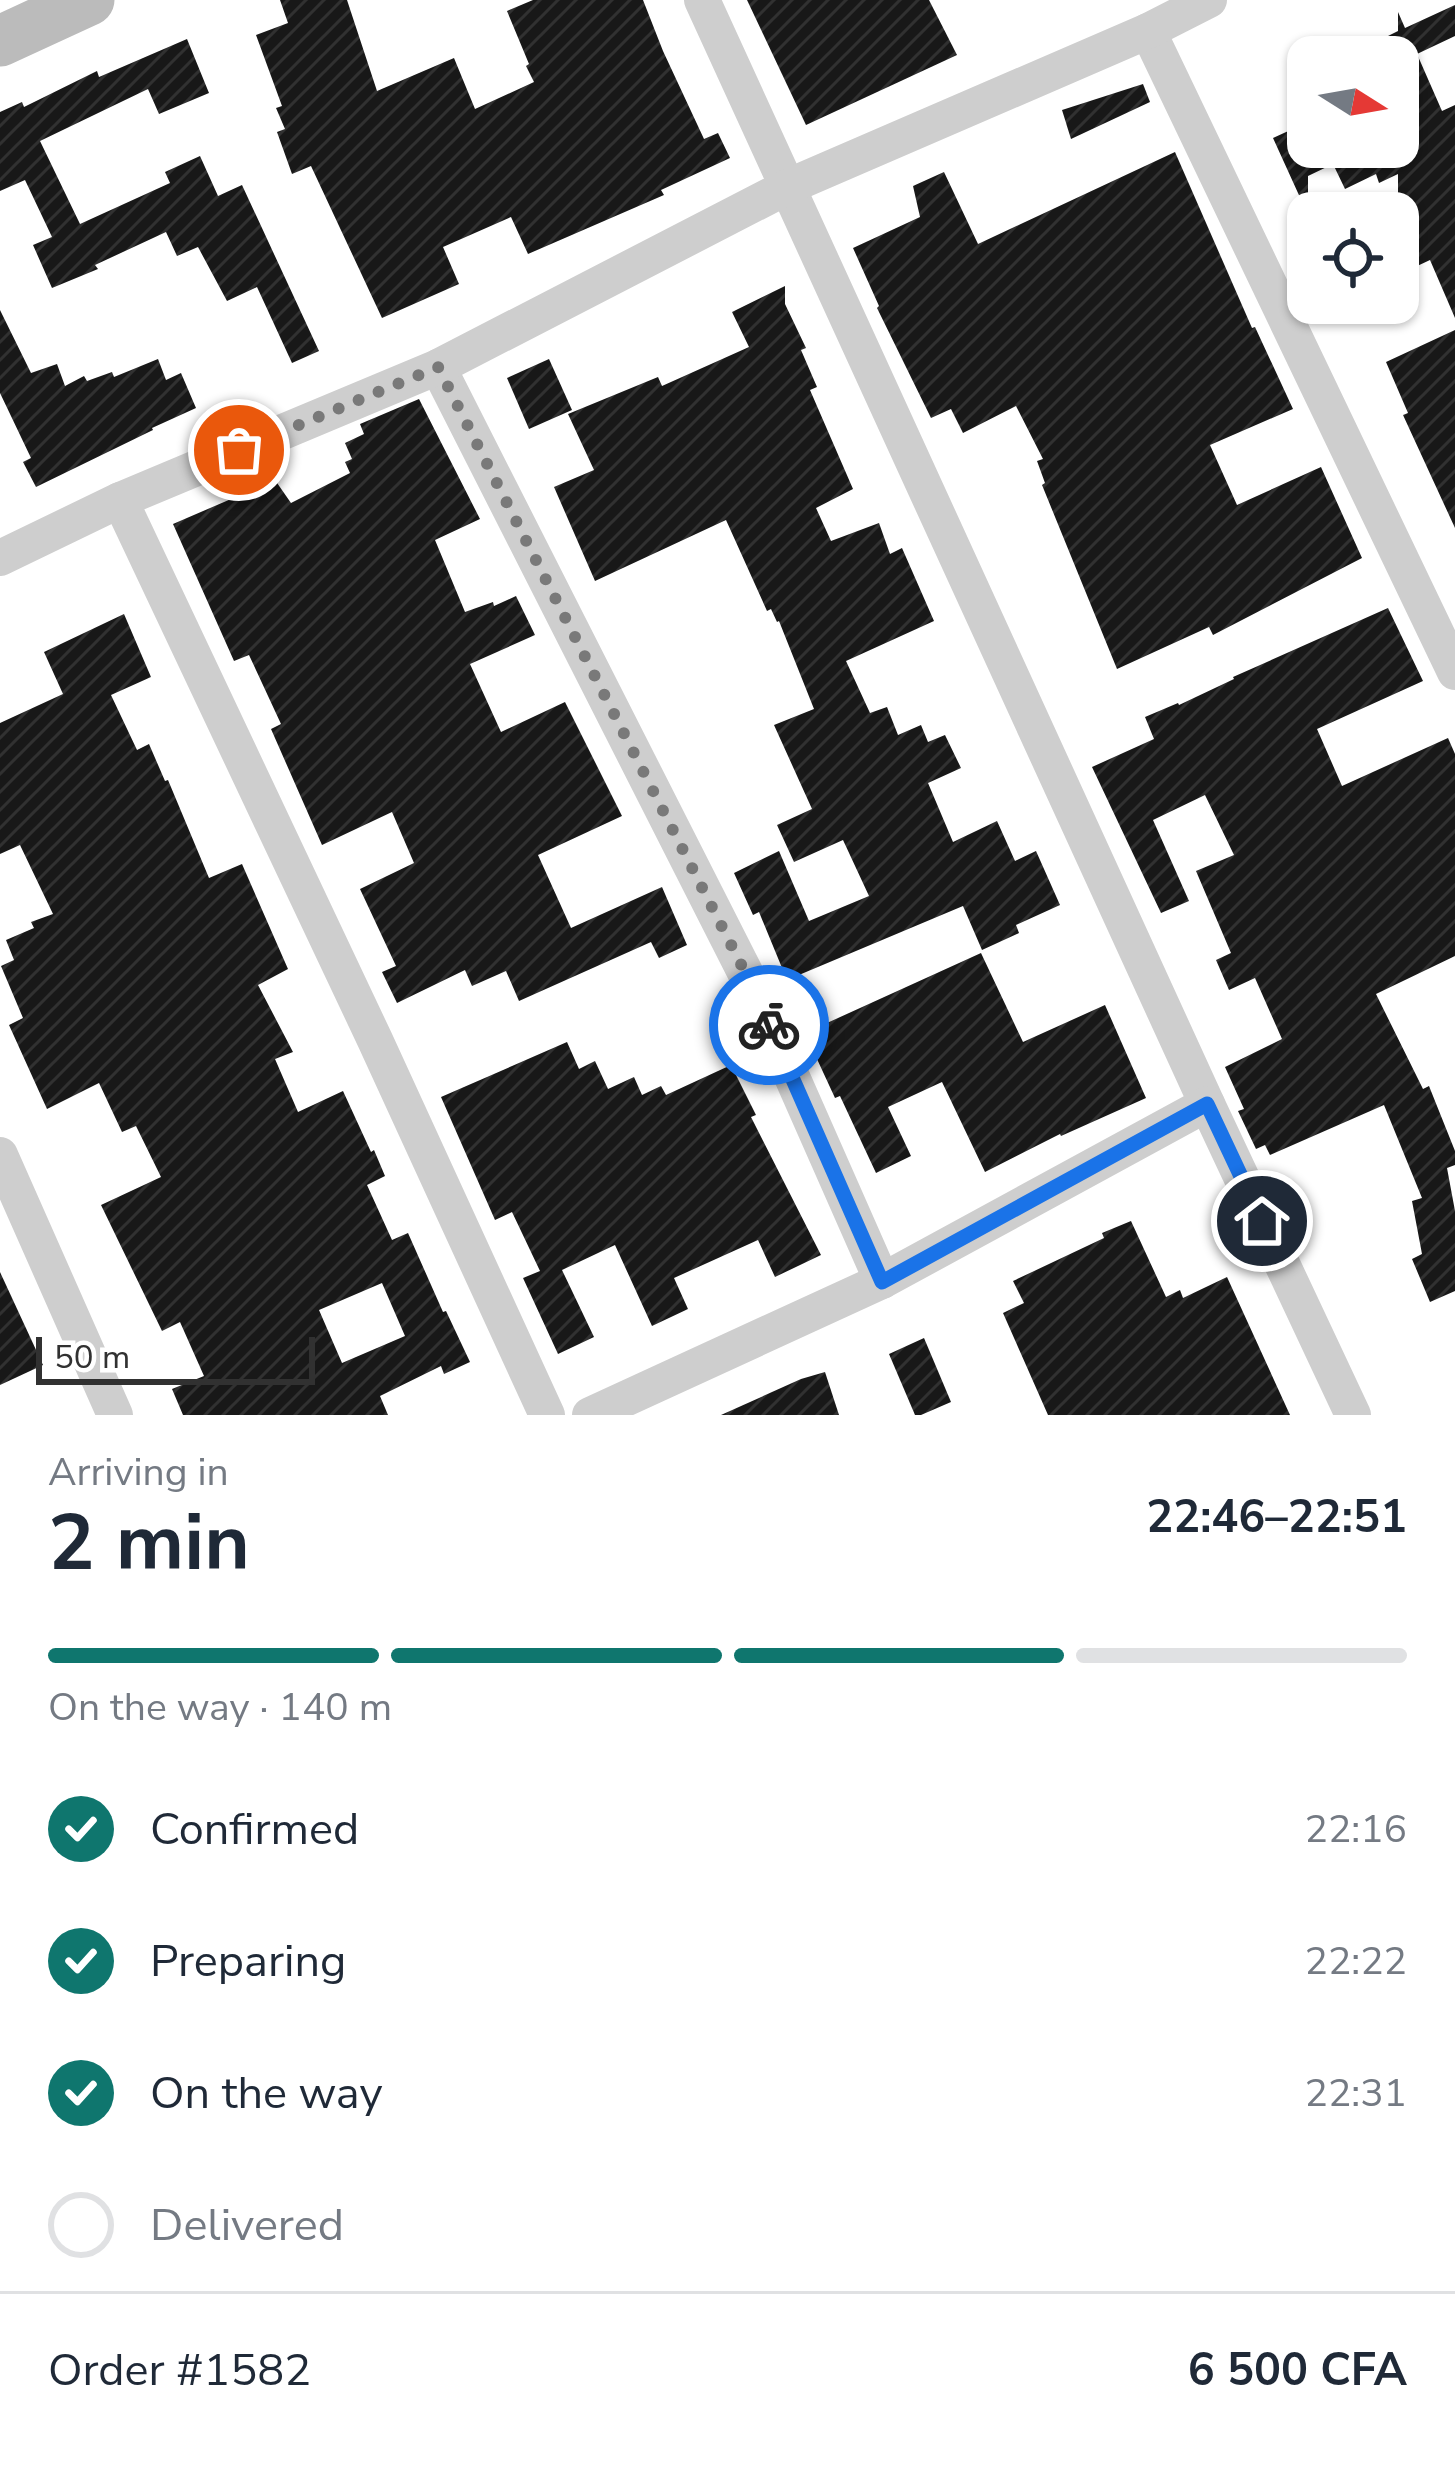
<!DOCTYPE html>
<meta charset="utf-8">
<style>
:root{--surface:#fff;--page:#f6f6f7;--text:#1f2937;--muted:#747a83;--line:#e0e1e3;--accent:#0f766e}
body{margin:0;font-family:"Nunito Sans",sans-serif;background:var(--page);color:var(--text);height:100vh;display:flex;flex-direction:column;font-size:45px;white-space:nowrap}
*{box-sizing:border-box;margin:0}
p{font-size:39px;color:var(--muted)}
.icon{flex:none;width:66px;height:66px;fill:none;stroke:currentColor;stroke-width:2;stroke-linecap:round;stroke-linejoin:round}
.map{position:relative;height:1415px;overflow:hidden}
.side{display:flex;flex-direction:column;background:var(--surface);flex:1}
.side>*{flex:none}
.needle{width:78px;rotate:101deg}
.buttons{position:absolute;left:1287px;top:36px;display:grid;gap:24px}
.buttons a{display:grid;place-items:center;width:132px;height:132px;border-radius:24px;background:var(--surface);box-shadow:0 3px 9px #0004;font-size:60px}
.scale{position:absolute;left:36px;bottom:30px;width:279px;box-sizing:border-box;padding-left:12px;border:6px solid #313131;border-top:0;font-size:33px;line-height:42px;white-space:nowrap;color:#313131;-webkit-text-stroke:9px #fff;paint-order:stroke}
.pin{position:absolute;display:grid;place-items:center;width:102px;height:102px;color:#fff;margin:-51px;border:6px solid #fff;border-radius:50%;box-shadow:0 3px 12px #0007}
.courier{position:absolute;display:grid;place-items:center;width:120px;height:120px;margin:-60px;border:9px solid #1a73e8;border-radius:50%;background:#fff;color:#222;box-shadow:0 3px 15px #0007}
.overview em{font-style:normal;font-weight:700}
.overview div{display:flex;flex-direction:column-reverse}
.overview{display:flex;align-items:center;justify-content:space-between;height:204px;padding:0 48px}
h1{font-size:78px;font-weight:700;line-height:90px}
.bar{display:grid;grid-template-columns:repeat(4,1fr);gap:18px 12px;align-content:center;height:144px;padding:0 48px}
.bar i{height:15px;border-radius:9px;background:var(--line)}
.bar .selected{background:var(--accent)}
.bar p{grid-column:span 4}
.line{display:flex;align-items:center;gap:30px;padding:0 48px;border-top:3px solid var(--line)}
.line div{flex:1}
ol{padding:0 48px;list-style:none}
li{display:flex;align-items:center;gap:36px;height:132px}
li p{margin-inline-start:auto}
li .icon{padding:12px;border-radius:50%;background:var(--accent);color:#fff;stroke-width:4}
li:last-child{color:var(--muted)}
li i{width:66px;height:66px;border:6px solid var(--line);border-radius:50%}
.map>svg:first-child{display:block}
</style>
<div class="map">
<svg width="1455" height="1415" viewBox="0 0 1455 1415">
<defs>
<pattern id="building-hatch" width="6" height="6" patternUnits="userSpaceOnUse" patternTransform="scale(3)"><rect width="6" height="6" fill="#181818"/><path d="M-1 1l2-2M0 6l6-6M5 7l2-2" fill="none" stroke="#313131"/></pattern>
</defs>
<rect width="100%" height="100%" fill="#fff"/>
<g fill="url(#building-hatch)" fill-rule="evenodd">
<polygon points="280,0 347,0 377,91 454,58 475,109 534,82 526,66 529,64 507,11 533,0 643,0 663,51 704,139 718,133 730,158 661,190 664,195 528,254 511,217 443,247 459,284 382,318 311,166 292,174 277,132 285,129 276,108 282,106 256,35 288,23"/>
<polygon points="747,0 929,0 957,55 806,125"/>
<polygon points="1455,5 1455,36 1417,54 1442,111 1455,105 1455,318 1430,260 1398,275 1398,174 1379,183 1376,174 1345,189 1333,164 1308,176 1308,215 1273,138 1308,122 1308,147 1398,147 1398,57 1391,57 1382,39 1398,31 1398,12 1405,28"/>
<polygon points="187,39 209,93 159,114 148,89 40,141 80,224 170,183 165,172 200,156 218,196 242,185 319,351 292,363 257,287 227,301 198,247 177,256 166,232 95,265 98,269 52,288 33,245 52,237 25,180 0,191 0,112 22,102 24,107 97,71 99,77"/>
<polygon points="1143,84 1150,102 1071,139 1062,110"/>
<polygon points="1175,152 1252,328 1255,327 1293,409 1210,445 1237,505 1321,467 1362,558 1213,635 1209,627 1117,669 1042,485 1045,483 1037,461 1043,459 1016,406 963,433 951,409 931,418 877,308 879,306 853,248 920,217 913,186 944,172 978,244"/>
<polygon points="785,286 785,304 806,348 801,350 817,387 810,390 853,489 816,508 831,541 879,523 890,554 902,548 934,621 846,661 870,713 887,707 898,735 921,725 928,742 945,735 961,768 928,783 953,842 997,821 1015,861 1036,851 1060,905 1016,925 1019,933 982,950 963,906 787,980 759,912 753,915 734,873 779,851 809,921 869,896 843,840 794,862 777,825 812,809 774,725 814,709 779,621 777,622 771,609 767,611 726,520 595,581 554,487 594,470 568,414 658,377 662,386 749,347 732,312"/>
<polygon points="0,310 31,373 57,364 65,386 84,376 87,381 112,372 114,377 158,359 166,380 181,373 196,408 152,428 153,430 36,487 23,462 31,458 0,393"/>
<polygon points="1455,330 1455,528 1403,415 1408,413 1386,362"/>
<polygon points="549,359 572,410 529,429 507,378"/>
<polygon points="419,399 480,519 435,540 465,612 493,602 494,606 516,596 535,635 470,664 501,732 565,702 622,816 538,855 571,928 662,887 687,945 659,958 651,942 519,1001 506,971 472,986 465,970 397,1003 382,972 396,966 360,889 414,863 392,812 322,845 271,729 281,724 249,655 234,661 173,524 275,480 291,503 350,473 345,462 352,459 345,443 364,434 360,424"/>
<polygon points="1388,608 1423,681 1317,729 1342,786 1448,738 1455,754 1455,956 1376,994 1423,1089 1429,1086 1455,1151 1455,1165 1447,1168 1455,1211 1455,1291 1430,1302 1412,1259 1422,1254 1412,1201 1422,1198 1384,1105 1270,1155 1265,1145 1256,1149 1238,1111 1244,1109 1225,1067 1282,1039 1255,978 1229,990 1216,960 1231,953 1196,871 1234,855 1205,795 1153,820 1189,901 1161,913 1092,767 1154,739 1145,717 1178,703 1179,705 1234,679 1233,677"/>
<path d="M 124,614 L 151,677 L 111,695 L 137,750 L 149,744 L 165,781 L 168,780 L 209,878 L 242,864 L 288,969 L 258,985 L 293,1052 L 275,1059 L 298,1112 L 343,1091 L 371,1152 L 374,1150 L 385,1176 L 367,1185 L 392,1240 L 408,1233 L 443,1312 L 446,1311 L 470,1362 L 444,1374 L 441,1366 L 380,1396 L 388,1415 L 183,1415 L 172,1389 L 204,1376 L 180,1322 L 162,1331 L 101,1205 L 161,1177 L 136,1126 L 122,1132 L 99,1083 L 47,1109 L 9,1025 L 23,1018 L 1,966 L 14,960 L 6,940 L 34,928 L 31,922 L 53,914 L 20,845 L 0,854 L 0,723 L 63,694 L 44,652 ZM 382,1283 L 405,1336 L 342,1363 L 319,1310 Z"/>
<polygon points="981,953 1023,1042 1105,1005 1146,1098 1061,1136 1060,1134 985,1172 942,1082 888,1107 911,1156 876,1173 840,1096 835,1098 805,1033"/>
<polygon points="567,1042 579,1069 595,1061 608,1089 634,1077 642,1095 661,1086 666,1095 731,1065 756,1115 751,1117 821,1255 775,1277 758,1240 674,1278 688,1309 652,1326 615,1245 562,1270 594,1337 558,1354 523,1278 540,1271 512,1212 495,1220 441,1097"/>
<polygon points="1131,1221 1166,1297 1180,1290 1183,1298 1227,1277 1290,1415 1048,1415 1003,1313 1024,1303 1013,1281 1104,1238 1102,1233"/>
<polygon points="0,1272 43,1365 0,1385"/>
<polygon points="924,1338 951,1402 921,1415 915,1415 889,1354"/>
<polygon points="825,1372 839,1415 721,1415 801,1379"/>
</g>
<g fill="none" stroke-linecap="round" stroke-linejoin="round">
<g stroke="#cecece" stroke-width="36">
<polyline points="702,0 1207,1104 1353,1415"/>
<polyline points="1148,31 1455,672"/>
<polyline points="438,367 751,984 882,1281"/>
<polyline points="120,500 375,1040 547,1415"/>
<polyline points="0,558 120,500 438,367 787,187 1148,31 1209,0"/>
<polyline points="0,1155 115,1415"/>
<polyline points="590,1415 882,1281 1207,1104"/>
</g>
<polyline stroke="#bbb" stroke-width="51" points="0,41 89,0"/>
</g>
<g fill="none" stroke-linecap="round" stroke-linejoin="round">
<polyline stroke="#797979" stroke-width="12" stroke-dasharray="0 21.6" points="239,450 438,367 751,984 769,1025"/>
<polyline stroke="#1a73e8" stroke-width="15" points="769,1025 882,1282 1207,1104 1262,1221"/>
</g>
</svg>
<div class="buttons">
<a><svg class="needle" viewBox="-14 -14 28 28"><path d="M0-13l5 13h-10z" fill="#e53935"/><path d="M0 13l5-13h-10z" fill="#747a83"/></svg></a>
<a><svg class="icon" aria-label="locate" viewBox="0 0 24 24"><circle cx="12" cy="12" r="6"/><path d="M12 2v4M12 18v4M2 12h4M18 12h4"/></svg></a>
</div>
<div class="scale">50 m</div>
<div class="pin" style="left:239px;top:450px;background:#ea580c"><svg class="icon" aria-label="bag" viewBox="0 0 24 24"><path d="M5 8h14l-1 12H6zM9 8a3 3 0 0 1 6 0"/></svg></div>
<div class="pin" style="left:1262px;top:1221px;background:#1f2937"><svg class="icon" aria-label="home" viewBox="0 0 24 24"><path d="M3 11l9-7 9 7M6 9v11h12V9"/></svg></div>
<div class="courier" style="left:769px;top:1025px"><svg class="icon" aria-label="bike" viewBox="0 0 24 24"><circle cx="6" cy="16" r="4"/><circle cx="18" cy="16" r="4"/><path d="M6 16l4-8h5l3 8M10 8l3 8H6M13 5h3"/></svg></div>
</div>
<section class="side">
<div class="overview"><div><h1>2 min</h1><p>Arriving in</p></div><em>22:46–22:51</em></div>
<div class="bar"><i class="selected"></i><i class="selected"></i><i class="selected"></i><i></i><p>On the way · 140 m</p></div>
<ol>
<li><svg class="icon" aria-label="check" viewBox="0 0 24 24"><path d="M5 12l5 5 9-10"/></svg>Confirmed<p>22:16</p></li>
<li><svg class="icon" aria-label="check" viewBox="0 0 24 24"><path d="M5 12l5 5 9-10"/></svg>Preparing<p>22:22</p></li>
<li><svg class="icon" aria-label="check" viewBox="0 0 24 24"><path d="M5 12l5 5 9-10"/></svg>On the way<p>22:31</p></li>
<li><i></i>Delivered</li>
</ol>
<div class="line" style="height:156px"><div>Order #1582</div><b>6 500 CFA</b></div>
</section>
